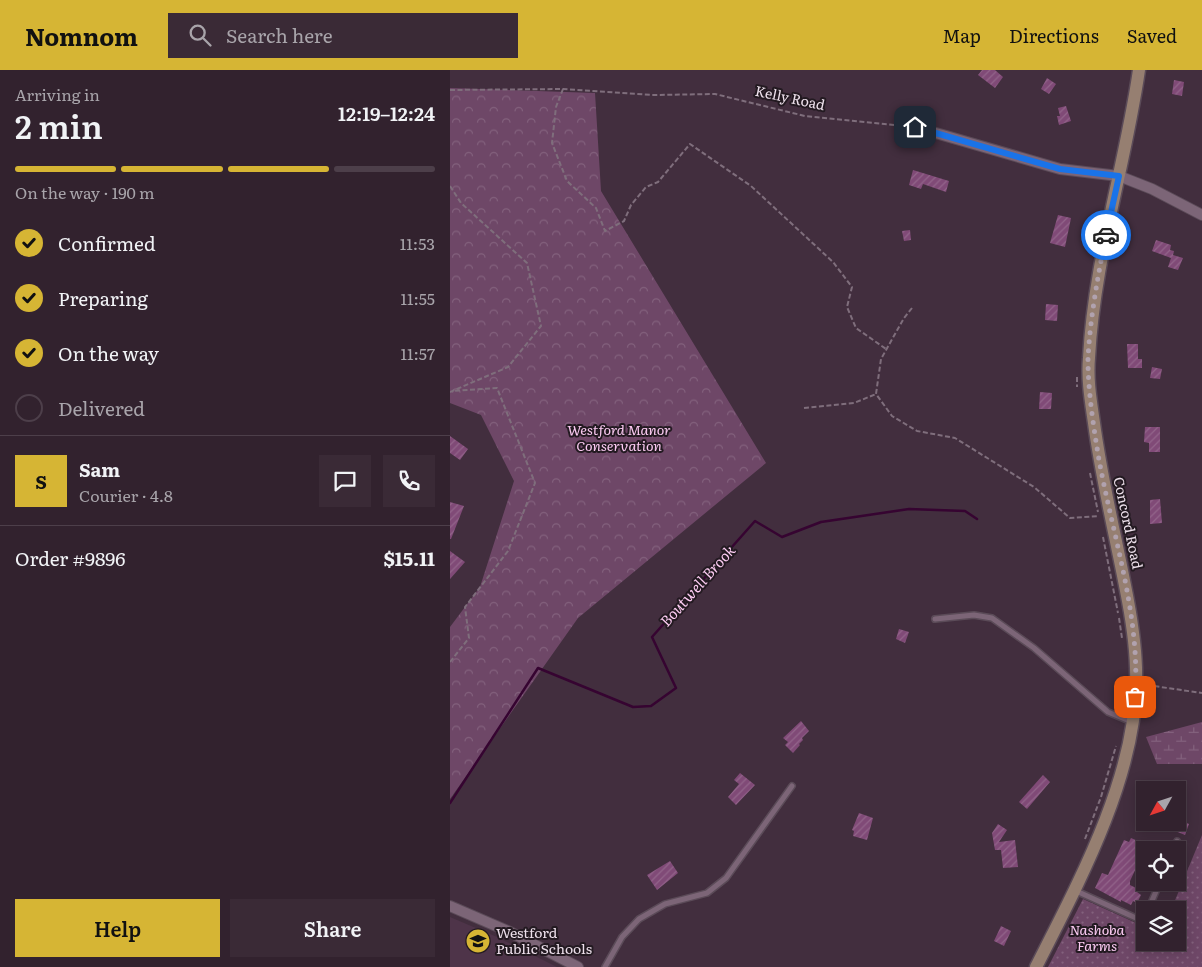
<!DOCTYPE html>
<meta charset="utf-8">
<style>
:root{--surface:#32222e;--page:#3a2a36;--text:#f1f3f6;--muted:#a8a4aa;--line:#4d3f4a;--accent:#d6b534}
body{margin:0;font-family:Literata,serif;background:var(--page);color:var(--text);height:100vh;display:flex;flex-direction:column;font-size:19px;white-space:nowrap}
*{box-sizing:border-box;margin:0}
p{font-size:16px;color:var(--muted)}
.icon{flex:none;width:28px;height:28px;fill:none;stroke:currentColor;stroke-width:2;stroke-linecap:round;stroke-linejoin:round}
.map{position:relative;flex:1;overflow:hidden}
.side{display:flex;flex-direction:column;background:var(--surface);width:450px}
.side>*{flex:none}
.needle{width:32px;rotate:230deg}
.controls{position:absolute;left:686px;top:711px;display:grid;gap:10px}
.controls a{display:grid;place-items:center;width:50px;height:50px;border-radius:0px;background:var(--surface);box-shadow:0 2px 12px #0003,0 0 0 1px var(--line);font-size:25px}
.pin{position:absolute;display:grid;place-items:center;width:42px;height:42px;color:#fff;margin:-21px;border-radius:10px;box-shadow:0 2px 8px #0006}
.courier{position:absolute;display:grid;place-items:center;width:50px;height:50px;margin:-25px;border:4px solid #1a73e8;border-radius:50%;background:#fff;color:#222;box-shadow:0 1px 6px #0007}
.head em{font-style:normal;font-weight:600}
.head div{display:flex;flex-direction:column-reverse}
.head{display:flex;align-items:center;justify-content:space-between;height:85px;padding:0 15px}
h1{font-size:32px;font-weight:600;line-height:38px}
.bar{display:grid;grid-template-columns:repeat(4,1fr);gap:8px 5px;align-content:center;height:60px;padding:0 15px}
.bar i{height:6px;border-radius:4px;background:var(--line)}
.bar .current{background:var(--accent)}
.bar p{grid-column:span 4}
.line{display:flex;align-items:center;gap:12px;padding:0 15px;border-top:1px solid var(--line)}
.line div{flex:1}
.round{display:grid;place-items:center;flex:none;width:52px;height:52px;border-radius:0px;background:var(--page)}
ol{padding:0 15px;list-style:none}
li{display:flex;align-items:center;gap:15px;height:55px}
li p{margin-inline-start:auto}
li .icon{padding:5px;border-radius:50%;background:var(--accent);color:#111;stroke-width:4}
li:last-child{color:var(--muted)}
li i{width:28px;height:28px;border:2px solid var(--line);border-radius:50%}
.button{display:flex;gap:10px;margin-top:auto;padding:10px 15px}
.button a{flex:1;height:58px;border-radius:0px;background:var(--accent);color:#111;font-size:20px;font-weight:600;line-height:58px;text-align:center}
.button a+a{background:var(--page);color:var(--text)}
header{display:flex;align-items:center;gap:30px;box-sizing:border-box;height:70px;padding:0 25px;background:var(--accent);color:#111}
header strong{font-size:24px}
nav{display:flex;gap:28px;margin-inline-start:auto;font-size:18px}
.search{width:350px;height:45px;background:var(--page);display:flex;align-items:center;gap:12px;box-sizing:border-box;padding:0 18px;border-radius:0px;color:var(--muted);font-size:19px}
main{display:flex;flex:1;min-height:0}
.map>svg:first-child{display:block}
</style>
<header>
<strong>Nomnom</strong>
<div class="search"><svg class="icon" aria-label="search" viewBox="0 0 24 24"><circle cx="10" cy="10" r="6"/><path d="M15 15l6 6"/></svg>Search here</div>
<nav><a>Map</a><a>Directions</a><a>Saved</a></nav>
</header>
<main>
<section class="side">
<div class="head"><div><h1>2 min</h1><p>Arriving in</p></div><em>12:19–12:24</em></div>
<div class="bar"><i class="current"></i><i class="current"></i><i class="current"></i><i></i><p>On the way · 190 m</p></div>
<ol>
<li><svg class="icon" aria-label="check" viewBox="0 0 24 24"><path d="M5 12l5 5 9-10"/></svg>Confirmed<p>11:53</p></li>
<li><svg class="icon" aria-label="check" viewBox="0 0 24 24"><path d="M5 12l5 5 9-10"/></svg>Preparing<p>11:55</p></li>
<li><svg class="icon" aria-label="check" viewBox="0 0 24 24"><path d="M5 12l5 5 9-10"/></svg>On the way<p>11:57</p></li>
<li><i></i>Delivered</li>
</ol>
<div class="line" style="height:90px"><b class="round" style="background:var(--accent);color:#111">S</b><div><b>Sam</b><p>Courier · 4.8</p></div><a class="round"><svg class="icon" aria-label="chat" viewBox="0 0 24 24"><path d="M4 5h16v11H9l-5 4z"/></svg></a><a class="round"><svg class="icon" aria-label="phone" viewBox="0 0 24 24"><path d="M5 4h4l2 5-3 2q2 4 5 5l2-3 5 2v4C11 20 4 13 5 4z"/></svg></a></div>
<div class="line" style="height:65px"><div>Order #9896</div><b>$15.11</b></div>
<div class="button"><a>Help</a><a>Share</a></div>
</section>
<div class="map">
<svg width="752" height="897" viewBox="0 0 752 897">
<defs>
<pattern id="forest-crowns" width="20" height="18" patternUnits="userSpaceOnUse" patternTransform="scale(1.25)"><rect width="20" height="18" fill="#6e4767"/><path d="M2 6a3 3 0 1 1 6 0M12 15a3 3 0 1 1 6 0" fill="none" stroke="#83617d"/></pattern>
<pattern id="wetland-marsh" width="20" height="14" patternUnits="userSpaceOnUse" patternTransform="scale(1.25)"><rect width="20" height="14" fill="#6e4767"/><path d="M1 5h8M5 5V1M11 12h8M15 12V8" fill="none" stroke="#83617d"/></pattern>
<pattern id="park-dots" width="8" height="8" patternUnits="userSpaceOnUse" patternTransform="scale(1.25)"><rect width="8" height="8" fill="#6e4767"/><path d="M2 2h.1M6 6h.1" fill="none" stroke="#83617d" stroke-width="1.8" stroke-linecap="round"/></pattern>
<pattern id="building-hatch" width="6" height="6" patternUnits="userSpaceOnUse" patternTransform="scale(1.25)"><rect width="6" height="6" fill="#804a77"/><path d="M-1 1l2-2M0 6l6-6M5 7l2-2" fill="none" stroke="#92648a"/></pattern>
</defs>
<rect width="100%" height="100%" fill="#422e3e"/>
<polygon fill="#4e3449" points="0,847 47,867 107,897 0,897"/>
<polygon fill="url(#forest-crowns)" points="0,18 145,23 151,121 316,393 128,548 0,729 0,557 30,517 64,411 31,345 0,333"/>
<polygon fill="url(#wetland-marsh)" points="752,652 752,694 707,694 696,667"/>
<polygon fill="url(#park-dots)" points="752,765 752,897 598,897 633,829 695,857 695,872 728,872 728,840 721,840"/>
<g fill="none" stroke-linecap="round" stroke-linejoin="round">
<polyline stroke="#360431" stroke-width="2.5" points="0,733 88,598 183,637 201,636 226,618 202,567 305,451 332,467 371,452 459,439 515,441 527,449"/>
</g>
<g fill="url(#building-hatch)">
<polygon points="532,0 545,0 553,7 545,18 528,5"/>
<polygon points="597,8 606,14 599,24 591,19"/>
<polygon points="724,10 734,12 732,26 722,24"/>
<polygon points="616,36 621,51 609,55 607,46 610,46 608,38"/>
<polygon points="463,100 499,111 496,122 473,114 471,119 459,115"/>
<polygon points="608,145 621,148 615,177 600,173"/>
<polygon points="460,160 461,170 454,171 452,161"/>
<polygon points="706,170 721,175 720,180 724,181 723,185 733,188 728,200 718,197 721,188 702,181"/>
<polygon points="596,234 608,235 607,251 595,250"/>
<polygon points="677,274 688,274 688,289 692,289 692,298 678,298"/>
<polygon points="702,297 712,299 710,309 700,308"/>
<polygon points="590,322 602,323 601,339 589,339"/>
<polygon points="695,357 710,357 710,382 699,382 699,373 694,372"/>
<polygon points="0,366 18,379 10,390 0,383"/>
<polygon points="710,429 712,453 700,454 700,430"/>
<polygon points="0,432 14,436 1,469 0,469"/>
<polygon points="0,481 15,492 0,509"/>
<polygon points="449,559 459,562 455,573 446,569"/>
<polygon points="351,651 359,661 352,668 353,670 349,674 350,675 343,683 335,675 338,672 333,668"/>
<polygon points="290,703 305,715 286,735 278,727 289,714 284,710"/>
<polygon points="593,705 600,712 577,739 569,732"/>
<polygon points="409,743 423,748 417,770 403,766 404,761 402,760"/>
<polygon points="728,749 739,754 735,765 705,753 728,752"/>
<polygon points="548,754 557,760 549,772 565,770 568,797 553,798 551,780 545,780 542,763"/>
<polygon points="681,768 697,775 680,811 680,815 688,819 687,822 691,825 687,833 683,831 681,835 671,830 671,832 645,818 652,803 658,805 674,770 679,772"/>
<polygon points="220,791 228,803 207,820 197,805"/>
<polygon points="551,856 561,861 554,876 544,871"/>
</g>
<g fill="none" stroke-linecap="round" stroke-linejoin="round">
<defs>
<g id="lane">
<polyline points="485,549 524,545 542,548 584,578 658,642 682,652"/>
<polyline points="724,780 727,771"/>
<polyline points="624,820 686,848 695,844"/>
<polyline points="698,840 710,812"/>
<polyline points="155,897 172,867 189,849 215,834 257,823 276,808 342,716"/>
</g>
<g id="street">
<polyline points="465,57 610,99 669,106 702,119 752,145"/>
<polyline points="0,836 60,862 128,897"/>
</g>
<path id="secondary" d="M 586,897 C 628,814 685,709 686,614 C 687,587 683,558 678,531 C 667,472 652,413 644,353 C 641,332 637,310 639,288 C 644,190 675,97 689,0"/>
</defs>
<use href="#lane" stroke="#5b4b58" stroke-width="8"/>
<use href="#street" stroke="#5b4b58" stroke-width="12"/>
<use href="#secondary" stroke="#5b4b58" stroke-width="15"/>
<g stroke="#7f6e7c" stroke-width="2" stroke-dasharray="5 2.5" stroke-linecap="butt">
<polyline points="113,19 106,37 102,73 117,111 146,138 155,161 174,151 181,135 196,117 208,112 240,74 301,116 383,192 402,217 397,237 406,258 436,279"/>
<polyline points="0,20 113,19 202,25 265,24 355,46 455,56"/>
<polyline points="0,116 11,133 77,193 91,256 58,297 0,322"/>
<polyline points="462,238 454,248 431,289 426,324 442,346 467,361 505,368 584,417 620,448 649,446"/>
<polyline points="627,307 627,317"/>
<polyline points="354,338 404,333 426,324"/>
<polyline points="640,403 648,442"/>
<polyline points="653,467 668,543"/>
<polyline points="669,548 672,568"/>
<polyline points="0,592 19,568 15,537 58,481 85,413 47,318 2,321"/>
<polyline points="697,615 752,623"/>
<polyline points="635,769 651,727 666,676"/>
</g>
<use href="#lane" stroke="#7c6577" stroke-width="5"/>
<use href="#street" stroke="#7c6577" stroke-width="10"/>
<use href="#secondary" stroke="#967f71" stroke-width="12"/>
</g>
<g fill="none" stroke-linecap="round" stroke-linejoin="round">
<path stroke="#b1a2ae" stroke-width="5" stroke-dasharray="0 9" d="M 656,165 C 648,206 640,248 638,289 C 638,320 643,353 648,384 C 662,464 691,546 685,627"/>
<polyline stroke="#1a73e8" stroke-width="6" points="465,57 610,99 669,106 656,165"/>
</g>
<defs>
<symbol id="school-disc" viewBox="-11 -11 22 22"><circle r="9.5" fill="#d6b534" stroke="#231a21"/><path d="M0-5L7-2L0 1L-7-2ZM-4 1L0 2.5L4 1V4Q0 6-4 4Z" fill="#111"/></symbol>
</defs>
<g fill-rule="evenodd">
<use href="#school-disc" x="14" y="857" width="28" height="28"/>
</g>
<g text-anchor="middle" stroke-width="4" stroke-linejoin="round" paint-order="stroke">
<g font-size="14" fill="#ede0eb" stroke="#231a21">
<text transform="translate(340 28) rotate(12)" y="5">Kelly Road</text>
<text transform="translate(678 453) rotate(78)" y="5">Concord Road</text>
</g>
<g font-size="14" font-style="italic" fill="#fbcaf2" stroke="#231a21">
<text x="169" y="365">Westford Manor<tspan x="169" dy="16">Conservation</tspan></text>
<text x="647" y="865">Nashoba<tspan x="647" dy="16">Farms</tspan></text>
</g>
<g font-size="14" fill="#ede0eb" stroke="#231a21" text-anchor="start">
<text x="46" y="868">Westford<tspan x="46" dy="16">Public Schools</tspan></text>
</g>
<g font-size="15" font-style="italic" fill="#fdccf3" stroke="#231a21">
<text transform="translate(248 516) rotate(-48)" y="5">Boutwell Brook</text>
</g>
</g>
</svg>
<div class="controls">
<a><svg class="needle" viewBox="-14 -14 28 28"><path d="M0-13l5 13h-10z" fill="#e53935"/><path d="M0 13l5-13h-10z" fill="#a8a4aa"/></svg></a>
<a><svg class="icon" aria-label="locate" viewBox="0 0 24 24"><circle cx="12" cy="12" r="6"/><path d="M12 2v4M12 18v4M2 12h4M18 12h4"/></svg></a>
<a><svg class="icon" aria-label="layers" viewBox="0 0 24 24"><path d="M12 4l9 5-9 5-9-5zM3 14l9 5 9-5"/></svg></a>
</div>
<div class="pin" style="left:685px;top:627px;background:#ea580c"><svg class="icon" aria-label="bag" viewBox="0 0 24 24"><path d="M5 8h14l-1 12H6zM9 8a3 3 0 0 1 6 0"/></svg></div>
<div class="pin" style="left:465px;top:57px;background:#1f2937"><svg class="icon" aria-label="home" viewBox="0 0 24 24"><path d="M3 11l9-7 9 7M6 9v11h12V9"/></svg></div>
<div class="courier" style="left:656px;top:165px"><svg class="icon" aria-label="car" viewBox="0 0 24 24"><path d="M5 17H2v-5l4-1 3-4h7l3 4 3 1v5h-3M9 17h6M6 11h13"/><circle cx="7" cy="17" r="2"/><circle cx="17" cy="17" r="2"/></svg></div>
</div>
</main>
